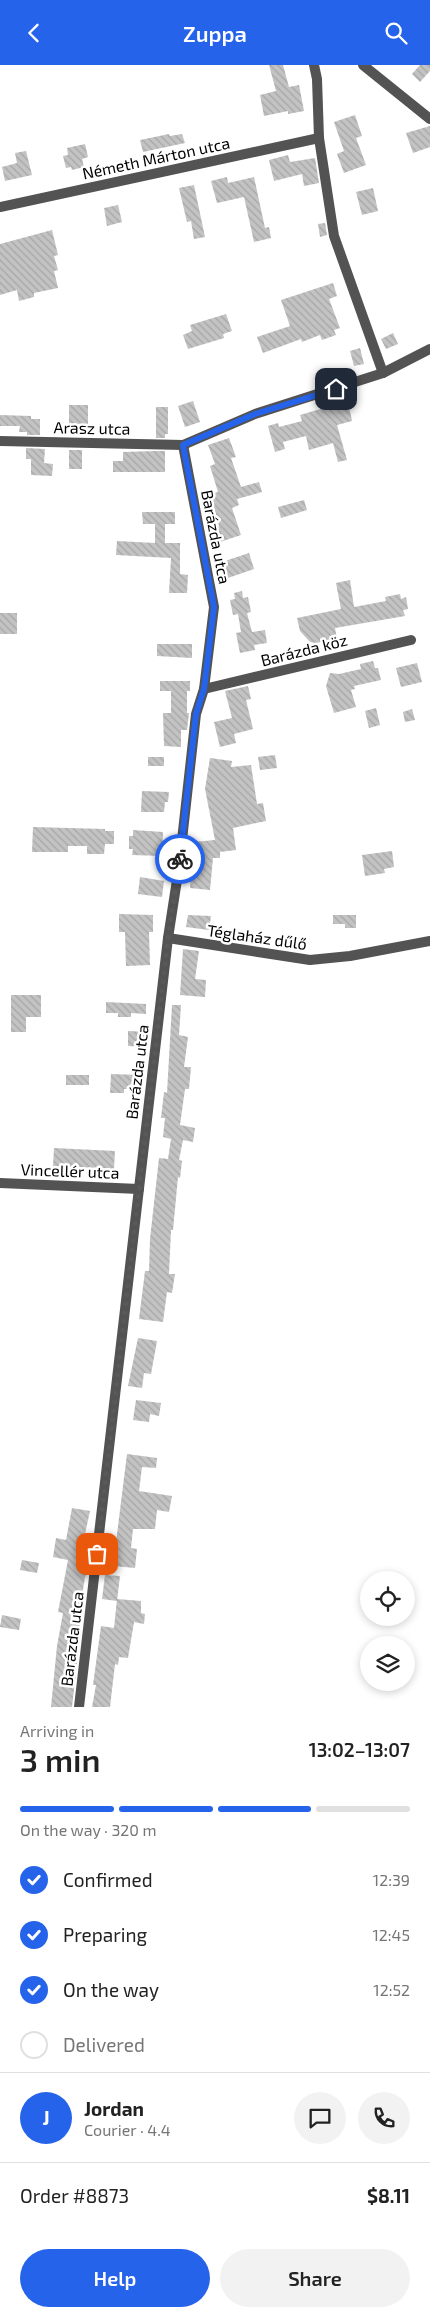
<!DOCTYPE html>
<meta charset="utf-8">
<style>
:root{--surface:#fff;--page:#f2f2f2;--text:#222;--muted:#767676;--line:#e0e0e0;--accent:#2563eb}
body{margin:0;font-family:"Exo 2",sans-serif;background:var(--page);color:var(--text);height:100vh;display:flex;flex-direction:column;font-size:19px;white-space:nowrap}
*{box-sizing:border-box;margin:0}
p{font-size:16px;color:var(--muted)}
.icon{flex:none;width:28px;height:28px;fill:none;stroke:currentColor;stroke-width:2;stroke-linecap:round;stroke-linejoin:round}
.map{position:relative;height:1642px;overflow:hidden}
.side{display:flex;flex-direction:column;background:var(--surface);flex:1}
.side>*{flex:none}
.controls{position:absolute;left:360px;top:1506px;display:grid;gap:10px}
.controls a{display:grid;place-items:center;width:55px;height:55px;border-radius:50%;background:var(--surface);box-shadow:0 2px 8px #0003;font-size:25px}
.pin{position:absolute;display:grid;place-items:center;width:42px;height:42px;color:#fff;margin:-21px;border-radius:10px;box-shadow:0 2px 8px #0006}
.courier{position:absolute;display:grid;place-items:center;width:50px;height:50px;margin:-25px;border:4px solid #2563eb;border-radius:50%;background:#fff;color:#222;box-shadow:0 1px 6px #0007}
.summary em{font-style:normal;font-weight:600}
.summary div{display:flex;flex-direction:column-reverse}
.summary{display:flex;align-items:center;justify-content:space-between;height:85px;padding:0 20px}
h1{font-size:32px;font-weight:600;line-height:38px}
.bar{display:grid;grid-template-columns:repeat(4,1fr);gap:8px 5px;align-content:center;height:60px;padding:0 20px}
.bar i{height:6px;border-radius:4px;background:var(--line)}
.bar .active{background:var(--accent)}
.bar p{grid-column:span 4}
.line{display:flex;align-items:center;gap:12px;padding:0 20px;border-top:1px solid var(--line)}
.line div{flex:1}
.round{display:grid;place-items:center;flex:none;width:52px;height:52px;border-radius:26px;background:var(--page)}
ol{padding:0 20px;list-style:none}
li{display:flex;align-items:center;gap:15px;height:55px}
li p{margin-inline-start:auto}
li .icon{padding:5px;border-radius:50%;background:var(--accent);color:#fff;stroke-width:4}
li:last-child{color:var(--muted)}
li i{width:28px;height:28px;border:2px solid var(--line);border-radius:50%}
.button{display:flex;gap:10px;margin-top:auto;padding:10px 20px}
.button a{flex:1;height:58px;border-radius:30px;background:var(--accent);color:#fff;font-size:20px;font-weight:600;line-height:58px;text-align:center}
.button a+a{background:var(--page);color:var(--text)}
header{display:flex;justify-content:space-between;align-items:center;height:65px;padding:0 20px;background:var(--accent);color:#fff;font-size:22px;font-weight:600}
.map>svg:first-child{display:block}
</style>
<header><svg class="icon" aria-label="back" viewBox="0 0 24 24"><path d="M15 5l-7 7 7 7"/></svg>Zuppa<svg class="icon" aria-label="search" viewBox="0 0 24 24"><circle cx="10" cy="10" r="6"/><path d="M15 15l6 6"/></svg></header>
<div class="map">
<svg width="430" height="1642" viewBox="0 0 430 1642">
<defs>
<pattern id="building-back-hatch" width="6" height="6" patternUnits="userSpaceOnUse" patternTransform="scale(1.25)"><rect width="6" height="6" fill="#c3c3c3"/><path d="M-1 5l2 2M0 0l6 6M5-1l2 2" fill="none" stroke="#a6a6a6"/></pattern>
</defs>
<rect width="100%" height="100%" fill="#fff"/>
<g fill="url(#building-back-hatch)">
<polygon points="269,0 283,0 289,22 299,20 304,46 288,49 288,46 264,51 260,30 276,26"/>
<polygon points="420,0 430,0 430,6 420,17 412,9"/>
<polygon points="355,50 362,71 356,73 366,100 344,108 337,89 344,86 334,57"/>
<polygon points="430,61 430,82 413,88 406,68"/>
<polygon points="169,69 170,71 182,69 185,78 143,87 140,75"/>
<polygon points="85,79 88,92 82,94 84,102 72,105 71,102 66,103 63,91 68,90 67,83"/>
<polygon points="26,86 32,110 5,116 2,102 17,98 15,88"/>
<polygon points="288,90 290,97 315,93 319,118 304,121 302,109 274,116 269,95"/>
<polygon points="227,112 228,118 254,112 265,163 269,162 271,173 254,177 244,132 217,138 211,116"/>
<polygon points="194,120 205,172 194,174 191,156 187,157 179,123"/>
<polygon points="373,123 378,146 362,150 356,127"/>
<polygon points="118,140 122,157 107,161 104,143"/>
<polygon points="325,158 327,170 320,172 318,159"/>
<polygon points="52,165 58,190 54,191 58,205 54,206 58,223 34,228 34,232 19,236 17,225 0,230 0,179"/>
<polygon points="333,218 337,231 329,234 340,263 334,265 336,270 322,275 320,270 302,277 301,274 263,288 257,272 290,261 281,235"/>
<polygon points="226,249 232,266 223,269 224,273 188,284 183,270 192,266 190,260"/>
<polygon points="393,268 398,279 386,284 381,274"/>
<polygon points="360,283 364,299 354,301 350,286"/>
<polygon points="193,336 200,357 185,362 178,341"/>
<polygon points="348,336 352,356 337,360 347,395 338,397 333,378 309,385 306,371 283,377 285,384 275,387 268,361 278,358 279,362 302,356 300,350"/>
<rect x="69" y="340" width="19" height="22"/>
<polygon points="156,342 168,342 168,369 165,369 165,373 156,373"/>
<polygon points="0,350 31,351 31,354 40,354 40,370 27,370 27,367 19,367 20,361 0,361"/>
<polygon points="229,373 236,392 231,393 241,422 259,417 262,427 237,434 239,440 232,443 241,470 220,477 215,463 219,461 210,429 218,427 210,401 215,399 208,380"/>
<polygon points="26,383 45,384 44,398 53,399 52,411 31,410 31,394 26,394"/>
<rect x="69" y="385" width="13" height="19"/>
<polygon points="156,386 165,386 165,407 113,407 113,396 123,396 123,387"/>
<polygon points="304,435 307,445 281,453 278,442"/>
<polygon points="142,447 175,447 175,459 165,459 165,478 180,478 180,509 188,510 187,528 169,528 171,493 116,490 117,476 155,478 155,459 143,459"/>
<polygon points="249,488 254,504 228,513 222,497"/>
<polygon points="350,515 354,542 386,536 385,532 400,529 401,534 406,532 408,544 403,545 405,551 335,563 337,574 316,578 310,577 300,566 297,553 341,544 336,518"/>
<polygon points="242,526 243,533 248,532 251,547 247,548 252,567 265,565 267,578 254,580 255,585 240,588 236,568 241,567 238,549 233,550 230,535 235,534 234,528"/>
<rect x="0" y="548" width="17" height="21"/>
<polygon points="157,579 192,579 192,593 157,591"/>
<polygon points="373,596 375,603 378,603 381,615 354,621 355,624 351,625 356,642 334,648 326,621 330,608 339,609 361,604 360,599"/>
<polygon points="417,598 422,617 401,622 396,603"/>
<polygon points="160,616 190,616 190,626 187,626 187,648 189,648 187,665 181,665 181,682 164,681 163,648 171,648 171,626 160,626"/>
<polygon points="248,621 251,634 246,635 253,664 234,669 236,678 220,682 214,657 232,653 225,626"/>
<polygon points="376,643 380,660 369,663 365,646"/>
<polygon points="412,644 415,655 405,657 403,647"/>
<polygon points="275,690 277,703 260,705 258,692"/>
<rect x="148" y="692" width="16" height="9"/>
<polygon points="210,693 232,696 231,702 251,700 257,739 263,738 266,756 233,763 236,785 220,787 220,793 213,793 210,825 190,823 193,777 215,775 205,724"/>
<polygon points="142,726 169,727 168,737 165,737 164,747 141,747"/>
<polygon points="33,762 105,764 105,766 114,766 114,779 105,779 104,789 87,789 87,781 68,781 68,787 32,787"/>
<polygon points="133,765 163,767 162,791 132,790 133,784 129,784 129,771 133,771"/>
<polygon points="392,786 394,802 384,804 385,808 365,811 362,790"/>
<polygon points="140,812 164,816 162,832 138,829"/>
<polygon points="119,849 153,850 153,867 149,867 150,900 126,901 125,867 119,867"/>
<polygon points="188,850 211,851 209,865 186,862"/>
<polygon points="333,850 356,850 356,863 345,863 345,859 333,859"/>
<polygon points="183,884 199,886 195,914 206,915 205,932 180,930"/>
<polygon points="11,930 41,930 41,952 26,952 26,967 11,967"/>
<polygon points="106,937 146,939 146,949 131,948 131,952 118,952 118,948 106,948"/>
<polygon points="172,940 181,940 179,970 188,972 184,1002 191,1002 189,1024 185,1024 180,1060 195,1063 193,1077 183,1075 179,1095 182,1096 180,1113 178,1112 173,1165 171,1165 169,1209 175,1209 172,1228 167,1227 163,1257 139,1254 145,1206 149,1206 150,1174 159,1093 168,1094 171,1074 163,1072 165,1053 161,1053 164,1027 167,1028"/>
<polygon points="128,966 149,967 148,982 128,981"/>
<polygon points="111,1009 140,1010 140,1024 124,1024 124,1028 110,1028"/>
<rect x="66" y="1010" width="23" height="10"/>
<polygon points="54,1083 115,1086 114,1104 53,1101"/>
<polygon points="138,1273 157,1276 151,1309 144,1308 142,1323 128,1321"/>
<polygon points="136,1335 161,1338 159,1351 150,1349 149,1357 133,1355"/>
<polygon points="127,1389 157,1393 156,1403 142,1402 139,1426 172,1431 169,1447 157,1445 155,1464 133,1464 131,1483 137,1484 135,1503 113,1501"/>
<polygon points="72,1443 90,1446 83,1478 89,1479 84,1507 86,1507 81,1536 84,1536 79,1564 81,1564 72,1642 51,1642 57,1581 63,1548 58,1547 68,1495 53,1492 56,1473 66,1475"/>
<polygon points="22,1495 39,1498 37,1508 20,1505"/>
<polygon points="105,1510 120,1511 117,1536 102,1534"/>
<polygon points="117,1534 141,1536 141,1548 145,1549 144,1559 134,1557 128,1593 119,1592 118,1600 115,1599 110,1642 92,1642 96,1620 93,1620 101,1561 114,1563"/>
<polygon points="2,1550 21,1554 19,1565 0,1562"/>
</g>
<g fill="none" stroke-linecap="round" stroke-linejoin="round">
<g stroke="#535353" stroke-width="10">
<polyline points="314,0 317,14 319,73 334,171 383,308"/>
<polyline points="363,0 430,54"/>
<polyline points="0,142 319,73"/>
<polyline points="0,376 183,380 255,349 383,308 430,284"/>
<polyline points="204,624 411,575"/>
<polyline points="168,873 310,895 350,891 430,876"/>
<polyline points="0,1118 139,1124"/>
<polyline points="79,1642 168,873 179,802 196,649 204,624 214,542 183,380"/>
</g>
</g>
<g fill="none" stroke-linecap="round" stroke-linejoin="round">
<polyline stroke="#595959" stroke-width="5" stroke-dasharray="0 9" points="97,1489 168,874 180,794"/>
<polyline stroke="#2563eb" stroke-width="6" points="180,794 196,649 204,624 214,542 183,380 255,349 336,324"/>
</g>
<g text-anchor="middle" stroke-width="5" stroke-linejoin="round" paint-order="stroke">
<g font-size="16" fill="#000" stroke="#fff">
<text transform="translate(156 93) rotate(-12)" y="6">Németh Márton utca</text>
<text transform="translate(92 363) rotate(1)" y="6">Arasz utca</text>
<text transform="translate(216 472) rotate(79)" y="6">Barázda utca</text>
<text transform="translate(304 585) rotate(-14)" y="6">Barázda köz</text>
<text transform="translate(257 872) rotate(8)" y="6">Téglaház dűlő</text>
<text transform="translate(137 1007) rotate(-83)" y="6">Barázda utca</text>
<text transform="translate(70 1106) rotate(2)" y="6">Vincellér utca</text>
<text transform="translate(72 1574) rotate(-83)" y="6">Barázda utca</text>
</g>
</g>
</svg>
<div class="controls">
<a><svg class="icon" aria-label="locate" viewBox="0 0 24 24"><circle cx="12" cy="12" r="6"/><path d="M12 2v4M12 18v4M2 12h4M18 12h4"/></svg></a>
<a><svg class="icon" aria-label="layers" viewBox="0 0 24 24"><path d="M12 4l9 5-9 5-9-5zM3 14l9 5 9-5"/></svg></a>
</div>
<div class="pin" style="left:97px;top:1489px;background:#ea580c"><svg class="icon" aria-label="bag" viewBox="0 0 24 24"><path d="M5 8h14l-1 12H6zM9 8a3 3 0 0 1 6 0"/></svg></div>
<div class="pin" style="left:336px;top:324px;background:#1f2937"><svg class="icon" aria-label="home" viewBox="0 0 24 24"><path d="M3 11l9-7 9 7M6 9v11h12V9"/></svg></div>
<div class="courier" style="left:180px;top:794px"><svg class="icon" aria-label="bike" viewBox="0 0 24 24"><circle cx="6" cy="16" r="4"/><circle cx="18" cy="16" r="4"/><path d="M6 16l4-8h5l3 8M10 8l3 8H6M13 5h3"/></svg></div>
</div>
<section class="side">
<div class="summary"><div><h1>3 min</h1><p>Arriving in</p></div><em>13:02–13:07</em></div>
<div class="bar"><i class="active"></i><i class="active"></i><i class="active"></i><i></i><p>On the way · 320 m</p></div>
<ol>
<li><svg class="icon" aria-label="check" viewBox="0 0 24 24"><path d="M5 12l5 5 9-10"/></svg>Confirmed<p>12:39</p></li>
<li><svg class="icon" aria-label="check" viewBox="0 0 24 24"><path d="M5 12l5 5 9-10"/></svg>Preparing<p>12:45</p></li>
<li><svg class="icon" aria-label="check" viewBox="0 0 24 24"><path d="M5 12l5 5 9-10"/></svg>On the way<p>12:52</p></li>
<li><i></i>Delivered</li>
</ol>
<div class="line" style="height:90px"><b class="round" style="background:var(--accent);color:#fff">J</b><div><b>Jordan</b><p>Courier · 4.4</p></div><a class="round"><svg class="icon" aria-label="chat" viewBox="0 0 24 24"><path d="M4 5h16v11H9l-5 4z"/></svg></a><a class="round"><svg class="icon" aria-label="phone" viewBox="0 0 24 24"><path d="M5 4h4l2 5-3 2q2 4 5 5l2-3 5 2v4C11 20 4 13 5 4z"/></svg></a></div>
<div class="line" style="height:65px"><div>Order #8873</div><b>$8.11</b></div>
<div class="button"><a>Help</a><a>Share</a></div>
</section>
